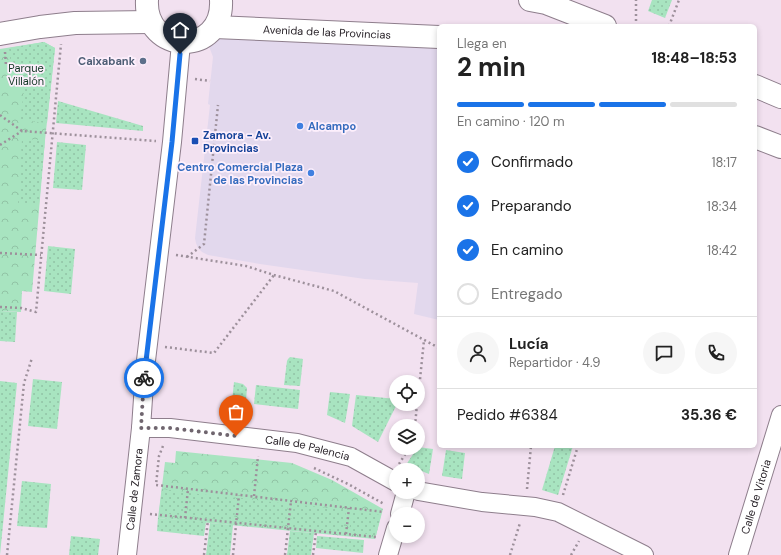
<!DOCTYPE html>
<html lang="es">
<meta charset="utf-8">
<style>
:root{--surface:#fff;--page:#f6f6f6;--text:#222;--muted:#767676;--line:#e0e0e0;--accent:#1a73e8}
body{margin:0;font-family:"DM Sans",sans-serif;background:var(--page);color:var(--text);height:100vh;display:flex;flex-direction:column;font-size:15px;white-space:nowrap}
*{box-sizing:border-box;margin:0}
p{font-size:13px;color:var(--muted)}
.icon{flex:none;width:22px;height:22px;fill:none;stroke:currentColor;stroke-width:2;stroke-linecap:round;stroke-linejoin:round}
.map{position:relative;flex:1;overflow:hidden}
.side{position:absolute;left:437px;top:24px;width:320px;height:424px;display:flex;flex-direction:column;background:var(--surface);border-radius:6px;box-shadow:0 2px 6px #0003}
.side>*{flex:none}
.tools{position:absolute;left:389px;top:375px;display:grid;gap:8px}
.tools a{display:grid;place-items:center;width:36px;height:36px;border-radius:50%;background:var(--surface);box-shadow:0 2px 6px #0003;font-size:20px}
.pin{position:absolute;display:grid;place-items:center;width:34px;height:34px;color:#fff;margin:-41px -17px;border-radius:50% 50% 50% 0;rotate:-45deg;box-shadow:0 0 4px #0007}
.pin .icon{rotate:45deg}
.courier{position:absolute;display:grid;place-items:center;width:40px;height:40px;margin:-20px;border:3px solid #1a73e8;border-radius:50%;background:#fff;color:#222;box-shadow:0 1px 5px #0007}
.summary em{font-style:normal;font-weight:700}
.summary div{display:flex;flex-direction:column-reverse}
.summary{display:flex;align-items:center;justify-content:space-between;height:68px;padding:0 20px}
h1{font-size:26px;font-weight:700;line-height:30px}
.bar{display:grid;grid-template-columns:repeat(4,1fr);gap:6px 4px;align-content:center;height:48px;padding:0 20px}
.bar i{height:5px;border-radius:3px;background:var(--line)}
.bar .on{background:var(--accent)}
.bar p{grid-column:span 4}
.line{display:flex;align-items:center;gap:10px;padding:0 20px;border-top:1px solid var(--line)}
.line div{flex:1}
.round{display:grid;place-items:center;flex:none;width:42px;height:42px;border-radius:21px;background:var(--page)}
ol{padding:0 20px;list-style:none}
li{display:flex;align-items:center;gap:12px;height:44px}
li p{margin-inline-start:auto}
li .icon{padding:4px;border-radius:50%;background:var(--accent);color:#fff;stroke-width:4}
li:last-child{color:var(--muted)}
li i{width:22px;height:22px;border:2px solid var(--line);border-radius:50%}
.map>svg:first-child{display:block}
</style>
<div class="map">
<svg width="781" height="555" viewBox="0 0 781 555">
<defs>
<pattern id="park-crowns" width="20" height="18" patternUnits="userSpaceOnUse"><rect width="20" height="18" fill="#a8e4c0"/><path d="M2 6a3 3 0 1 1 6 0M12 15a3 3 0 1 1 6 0" fill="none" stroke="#91c3a5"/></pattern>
<pattern id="garden-dots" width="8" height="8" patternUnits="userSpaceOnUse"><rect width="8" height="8" fill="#a8e4c0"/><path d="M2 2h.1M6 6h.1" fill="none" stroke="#91c3a5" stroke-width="1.8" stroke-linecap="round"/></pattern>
</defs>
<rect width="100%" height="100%" fill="#f2e1f0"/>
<polygon fill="#e2d8ed" points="219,35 439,44 439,320 414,314 418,283 365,279 260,264 208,255 202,252 198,248 196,243 195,238 210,105 208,104 213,57 207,41"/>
<g fill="url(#park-crowns)">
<polygon points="44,42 55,48 45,140 32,292 22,291 21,312 0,311 0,49"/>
<polygon points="176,451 292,463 332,480 383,509 375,539 158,518 165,462 175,463"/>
</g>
<g fill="url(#garden-dots)">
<polygon points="652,0 672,0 665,18 648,11"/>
<path d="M 44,42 L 55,48 L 47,123 L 20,120 L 26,76 C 25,68 18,65 11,66 L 9,48 Z"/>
<polygon points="58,101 143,126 143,131 56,123"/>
<polygon points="22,139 45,140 39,205 18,204"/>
<polygon points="57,142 86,145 82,190 53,188"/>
<polygon points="48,246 75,249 71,294 44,291"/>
<polygon points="0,311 17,312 15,342 0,341"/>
<polygon points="290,357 303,359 300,386 284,385 287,361 288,359"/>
<polygon points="33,379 62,382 57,429 28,426"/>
<polygon points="0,381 17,383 0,555"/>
<polygon points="234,382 243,384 247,388 245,413 231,411"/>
<polygon points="256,385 300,390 298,409 254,404"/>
<polygon points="330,392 350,394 345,423 327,415"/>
<polygon points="356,395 396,399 397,404 378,442 352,426"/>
<polygon points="555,446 573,446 558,495 542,490"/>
<polygon points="418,447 433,449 429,474 406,465 417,448"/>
<polygon points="446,450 465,453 462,479 442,476"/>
<polygon points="22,481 51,484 47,528 17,526"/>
<polygon points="162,489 185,492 183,515 159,513"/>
<polygon points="189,493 236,498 234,521 187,516"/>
<polygon points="241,498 288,504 286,526 238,521"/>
<polygon points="293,504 346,510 343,532 291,527"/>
<polygon points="352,511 381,515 376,535 349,532"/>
<polygon points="158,518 206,522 204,536 157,531"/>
<polygon points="210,523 233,525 230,555 206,555"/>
<polygon points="290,531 314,533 311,555 287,555"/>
<polygon points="71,536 100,539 98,555 69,555"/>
<polygon points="317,536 364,540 363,553 316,548"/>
</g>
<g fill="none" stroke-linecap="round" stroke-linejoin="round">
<defs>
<g id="minor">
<path id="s1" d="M 141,428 L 170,428 L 297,443 L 351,457 L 396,482"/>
<polyline points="418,491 482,502 535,507 558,512 644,555"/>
<polyline points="400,514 406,492"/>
<path id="s2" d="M 127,555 L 141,428 L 145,369 L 172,142 L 181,43"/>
<polyline points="388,555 396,528"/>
<path id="s3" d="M 738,555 L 781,415"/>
</g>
<g id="secondary">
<path d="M 147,0 C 144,55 224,57 221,0"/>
<polyline points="530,0 546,3 605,26"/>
<path id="s4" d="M 215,27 L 439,37"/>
<polyline points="0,34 40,27 75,23 150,22"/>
<polyline points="755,86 781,97"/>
<polyline points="755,137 781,147"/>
</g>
</defs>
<use href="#minor" stroke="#8e7e8c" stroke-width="20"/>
<use href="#secondary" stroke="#8e7e8c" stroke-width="24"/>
<g stroke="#9d909b" stroke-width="2.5" stroke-dasharray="2 3" stroke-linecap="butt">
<polyline points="636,26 636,0"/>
<polyline points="669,26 679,0"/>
<polyline points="5,52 6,66"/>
<polyline points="195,79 210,81"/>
<polyline points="0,115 22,131 156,141"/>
<polyline points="0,145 22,131"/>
<polyline points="0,253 41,255"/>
<polyline points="176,255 246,266 274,275 334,291 439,348"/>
<polyline points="187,257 204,244 218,105"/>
<polyline points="0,307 21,308 36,312 61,44"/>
<polyline points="165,347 214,353 274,275"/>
<polyline points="418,399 424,340"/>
<polyline points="415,426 417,404"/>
<polyline points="163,446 159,456 156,485 384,512"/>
<polyline points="399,464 409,448"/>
<polyline points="314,468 348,484 384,504"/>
<polyline points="527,489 531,446"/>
<polyline points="563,495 578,446"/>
<polyline points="254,496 258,456"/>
<polyline points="150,514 376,537"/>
<polyline points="185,518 188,489"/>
<polyline points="346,534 349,508"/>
<polyline points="7,555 24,383 32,358"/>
<polyline points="204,555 208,520"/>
<polyline points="233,555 239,495"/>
<polyline points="285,555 291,501"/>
<polyline points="313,555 316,532"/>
<polyline points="510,555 520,523"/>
<polyline points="571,555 579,541"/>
</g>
<use href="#minor" stroke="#fff" stroke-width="18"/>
<use href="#secondary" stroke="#fff" stroke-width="22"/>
</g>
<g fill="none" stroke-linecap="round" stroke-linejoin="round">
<polyline stroke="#6f656e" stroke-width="4" stroke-dasharray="0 7.2" points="144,378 141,428 170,428 236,436"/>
<polyline stroke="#1a73e8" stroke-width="5" points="144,378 172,142 180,54"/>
</g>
<circle fill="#5c6f8a" stroke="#fdeffc" stroke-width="1.5" cx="143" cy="61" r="4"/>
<g fill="#3f7fe0" stroke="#fdeffc" stroke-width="1.5">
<circle cx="300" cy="126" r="4"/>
<circle cx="311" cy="173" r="4"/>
</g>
<rect fill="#1a4fb4" stroke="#fdeffc" stroke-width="1.5" x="191" y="137" width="8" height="8" rx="2"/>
<g text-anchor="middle" stroke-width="3.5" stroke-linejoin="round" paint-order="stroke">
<g font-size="11" fill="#282228" stroke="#fdeffc">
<text dy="4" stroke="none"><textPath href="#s4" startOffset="112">Avenida de las Provincias</textPath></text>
<text dy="4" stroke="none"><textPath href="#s1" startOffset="168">Calle de Palencia</textPath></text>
<text dy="4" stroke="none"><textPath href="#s2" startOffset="66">Calle de Zamora</textPath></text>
<text dy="4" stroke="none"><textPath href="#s3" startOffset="61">Calle de Vitoria</textPath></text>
</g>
<g font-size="11" font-weight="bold" fill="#4e5e75" stroke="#fdeffc" text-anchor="end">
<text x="135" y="65">Caixabank</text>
</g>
<g font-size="11" fill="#0f3622" stroke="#fdeffc">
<text x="26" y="72">Parque<tspan x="26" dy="13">Villalón</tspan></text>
</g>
<g font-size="11" font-weight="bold" fill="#366cbe" stroke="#fdeffc" text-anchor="start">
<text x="308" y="130">Alcampo</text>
<text x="303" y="171" text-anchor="end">Centro Comercial Plaza<tspan x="303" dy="13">de las Provincias</tspan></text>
</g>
<g font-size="11" font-weight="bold" fill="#164399" stroke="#fdeffc" text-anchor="start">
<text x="203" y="139">Zamora - Av.<tspan x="203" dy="13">Provincias</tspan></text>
</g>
</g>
</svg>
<div class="tools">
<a><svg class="icon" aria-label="locate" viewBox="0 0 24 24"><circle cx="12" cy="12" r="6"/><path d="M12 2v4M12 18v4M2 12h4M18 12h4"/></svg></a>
<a><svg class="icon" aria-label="layers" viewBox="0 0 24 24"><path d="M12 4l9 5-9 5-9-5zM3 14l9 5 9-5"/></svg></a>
<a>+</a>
<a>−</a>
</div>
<div class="pin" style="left:236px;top:436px;background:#ea580c"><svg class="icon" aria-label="bag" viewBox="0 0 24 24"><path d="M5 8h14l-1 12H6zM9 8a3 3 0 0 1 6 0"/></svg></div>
<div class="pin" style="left:180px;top:54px;background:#1f2937"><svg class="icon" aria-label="home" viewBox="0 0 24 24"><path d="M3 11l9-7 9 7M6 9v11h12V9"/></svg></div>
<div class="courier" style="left:144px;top:378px"><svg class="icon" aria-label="bike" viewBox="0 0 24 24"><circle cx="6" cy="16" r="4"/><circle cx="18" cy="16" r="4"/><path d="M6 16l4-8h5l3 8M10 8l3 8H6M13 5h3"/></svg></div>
<section class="side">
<div class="summary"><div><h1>2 min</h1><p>Llega en</p></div><em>18:48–18:53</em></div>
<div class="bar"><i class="on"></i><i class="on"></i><i class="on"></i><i></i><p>En camino · 120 m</p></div>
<ol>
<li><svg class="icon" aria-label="check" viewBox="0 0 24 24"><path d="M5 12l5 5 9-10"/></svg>Confirmado<p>18:17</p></li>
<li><svg class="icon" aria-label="check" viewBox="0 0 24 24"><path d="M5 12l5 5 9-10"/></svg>Preparando<p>18:34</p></li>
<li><svg class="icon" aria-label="check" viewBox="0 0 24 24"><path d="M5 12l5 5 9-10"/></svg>En camino<p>18:42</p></li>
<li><i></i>Entregado</li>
</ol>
<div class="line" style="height:72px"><a class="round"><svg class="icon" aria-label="person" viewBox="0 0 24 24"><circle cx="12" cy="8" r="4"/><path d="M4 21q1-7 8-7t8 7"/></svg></a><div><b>Lucía</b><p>Repartidor · 4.9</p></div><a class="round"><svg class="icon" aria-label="chat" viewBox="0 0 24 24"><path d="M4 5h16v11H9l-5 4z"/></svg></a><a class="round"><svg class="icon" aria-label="phone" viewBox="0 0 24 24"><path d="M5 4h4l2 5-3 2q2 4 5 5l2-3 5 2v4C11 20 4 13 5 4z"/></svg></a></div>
<div class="line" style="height:52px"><div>Pedido #6384</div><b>35.36 €</b></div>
</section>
</div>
